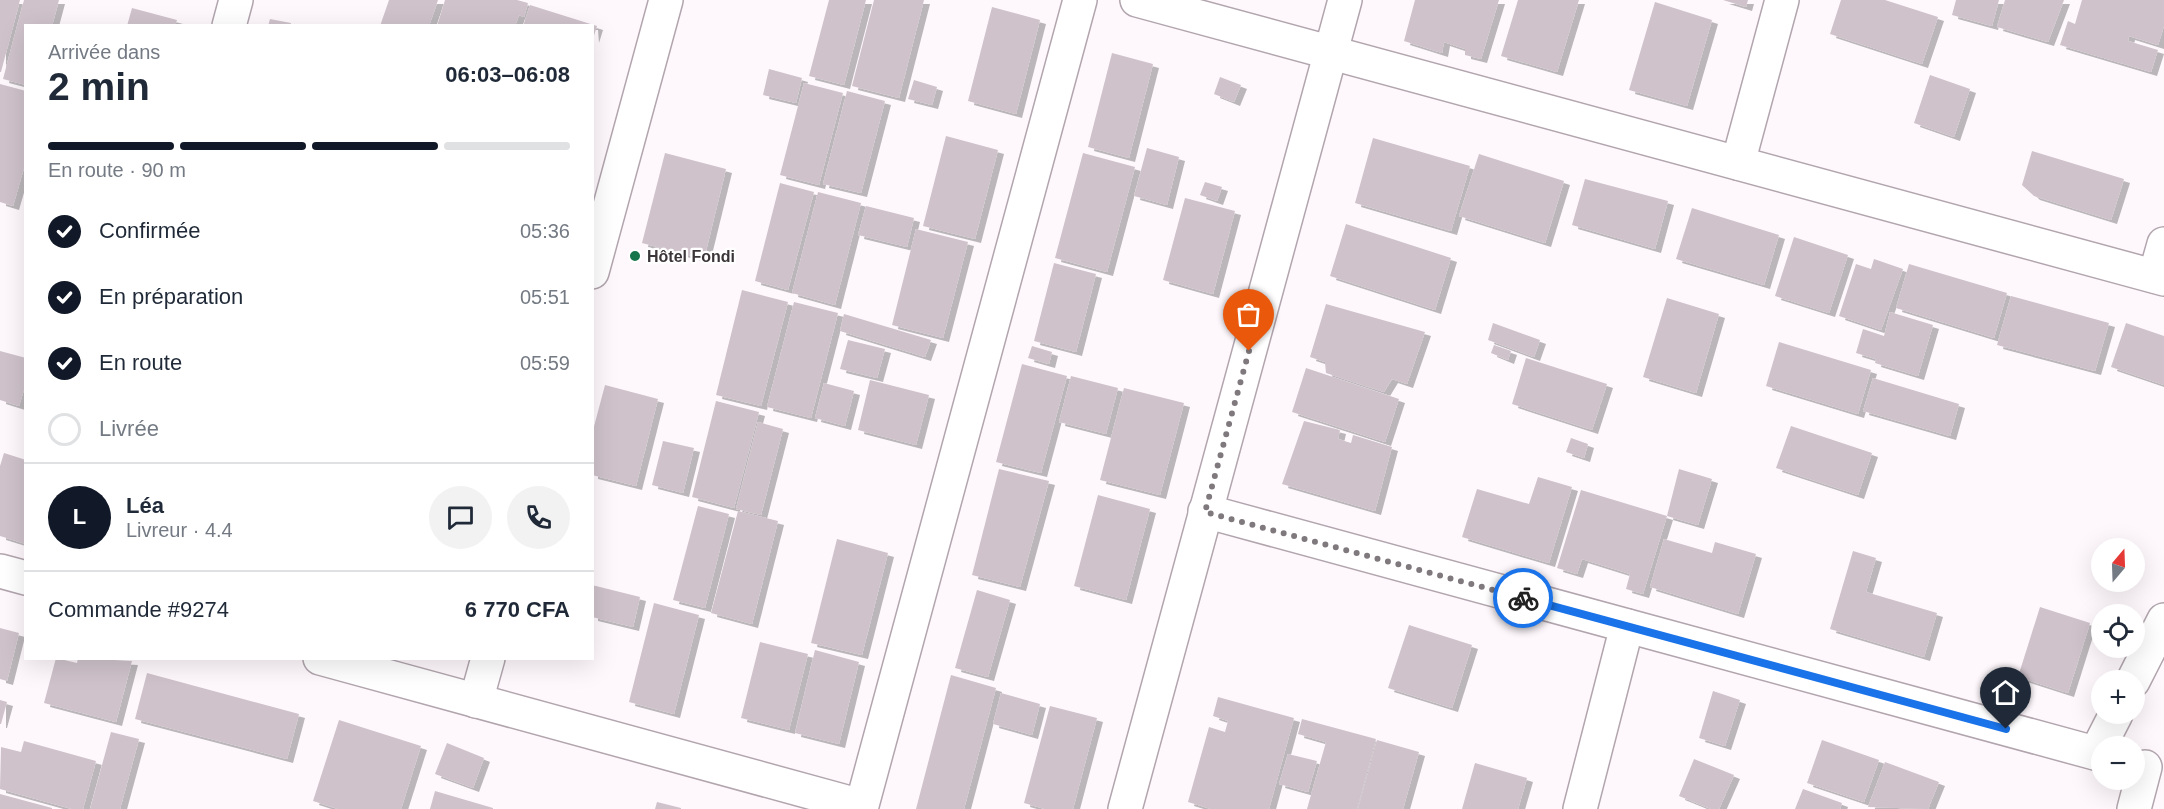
<!DOCTYPE html>
<html lang="fr">
<meta charset="utf-8">
<style>
:root{--surface:#fff;--page:#f2f2f3;--text:#1f2937;--muted:#747a83;--line:#e0e1e3;--accent:#111827}
body{margin:0;font-family:Helvetica,sans-serif;background:var(--page);color:var(--text);height:100vh;display:flex;flex-direction:column;font-size:22px;white-space:nowrap}
*{box-sizing:border-box;margin:0}
p{font-size:20px;color:var(--muted)}
.icon{flex:none;width:33px;height:33px;fill:none;stroke:currentColor;stroke-width:2;stroke-linecap:round;stroke-linejoin:round}
.map{position:relative;flex:1;overflow:hidden}
.panel{position:absolute;left:24px;top:24px;width:570px;height:636px;display:flex;flex-direction:column;background:var(--surface);border-radius:0px;box-shadow:0 6px 24px #0002}
.panel>*{flex:none}
.needle{width:39px;rotate:19deg}
.controls{position:absolute;left:2091px;top:538px;display:grid;gap:12px}
.controls a{display:grid;place-items:center;width:54px;height:54px;border-radius:50%;background:var(--surface);box-shadow:0 6px 24px #0002;font-size:30px}
.pin{position:absolute;display:grid;place-items:center;width:51px;height:51px;color:#fff;margin:-62px -26px;border-radius:50% 50% 50% 0;rotate:-45deg;box-shadow:0 0 6px #0007}
.pin .icon{rotate:45deg}
.courier{position:absolute;display:grid;place-items:center;width:60px;height:60px;margin:-30px;border:4px solid #1a73e8;border-radius:50%;background:#fff;color:#222;box-shadow:0 2px 8px #0007}
.head em{font-style:normal;font-weight:700}
.head div{display:flex;flex-direction:column-reverse}
.head{display:flex;align-items:center;justify-content:space-between;height:102px;padding:0 24px}
h1{font-size:39px;font-weight:700;line-height:45px}
.bar{display:grid;grid-template-columns:repeat(4,1fr);gap:9px 6px;align-content:center;height:72px;padding:0 24px}
.bar i{height:8px;border-radius:4px;background:var(--line)}
.bar .current{background:var(--accent)}
.bar p{grid-column:span 4}
.line{display:flex;align-items:center;gap:15px;padding:0 24px;border-top:2px solid var(--line)}
.line div{flex:1}
.round{display:grid;place-items:center;flex:none;width:63px;height:63px;border-radius:32px;background:var(--page)}
ol{padding:0 24px;list-style:none}
li{display:flex;align-items:center;gap:18px;height:66px}
li p{margin-inline-start:auto}
li .icon{padding:6px;border-radius:50%;background:var(--accent);color:#fff;stroke-width:4}
li:last-child{color:var(--muted)}
li i{width:33px;height:33px;border:3px solid var(--line);border-radius:50%}
.map>svg:first-child{display:block}
</style>
<div class="map">
<svg width="2164" height="809" viewBox="0 0 2164 809">
<defs>
<filter id="shadow"><feDropShadow dx="6" dy="4" stdDeviation="0" flood-color="#0004"/></filter>
</defs>
<rect width="100%" height="100%" fill="#fef8fc"/>
<g fill="#cfc2cb" filter="url(#shadow)">
<polygon points="0,0 20,0 1,72 0,72"/>
<polygon points="24,0 59,0 52,26 26,26 26,85 3,79"/>
<polygon points="389,0 438,0 429,26 380,26"/>
<polygon points="445,0 517,0 528,3 524,17 519,15 515,26 437,26"/>
<polygon points="829,0 866,0 844,85 809,76"/>
<polygon points="874,0 924,0 899,98 852,86"/>
<polygon points="1415,0 1499,0 1481,59 1465,55 1465,49 1444,42 1442,53 1404,41"/>
<polygon points="1518,0 1579,0 1557,72 1501,56"/>
<polygon points="1723,0 1748,0 1746,7"/>
<polygon points="1841,0 1885,0 1938,17 1922,64 1830,34"/>
<polygon points="1956,0 1999,0 1992,26 1952,15"/>
<polygon points="2005,0 2064,0 2048,42 1997,27"/>
<polygon points="2082,0 2164,0 2164,26 2158,45 2129,36 2128,41 2158,50 2151,72 2060,45 2068,21 2075,24"/>
<polygon points="1655,2 1712,20 1687,106 1629,90"/>
<polygon points="530,5 597,26 593,39 592,26 523,26"/>
<polygon points="992,7 1040,20 1016,114 968,101"/>
<polygon points="132,8 177,20 175,26 127,26"/>
<polygon points="270,19 291,23 290,26 268,26"/>
<polygon points="1112,53 1153,64 1129,158 1088,147"/>
<polygon points="769,69 802,78 796,103 763,95"/>
<polygon points="1930,75 1970,89 1954,137 1914,123"/>
<polygon points="1220,77 1241,85 1234,102 1214,94"/>
<polygon points="914,80 937,87 932,105 908,99"/>
<polygon points="804,83 843,93 819,185 780,175"/>
<polygon points="0,84 26,91 26,161 13,206 0,202"/>
<polygon points="847,91 885,101 861,193 823,184"/>
<polygon points="946,136 998,150 975,239 923,226"/>
<polygon points="1373,138 1470,166 1451,231 1355,203"/>
<polygon points="1147,148 1179,157 1167,205 1134,196"/>
<polygon points="2032,151 2124,179 2111,220 2034,196 2022,185"/>
<polygon points="665,153 726,169 704,259 642,243"/>
<polygon points="1083,153 1135,167 1107,272 1055,258"/>
<polygon points="1479,154 1564,181 1545,243 1459,216"/>
<polygon points="1585,179 1668,201 1655,249 1572,225"/>
<polygon points="1205,182 1222,187 1217,201 1200,195"/>
<polygon points="780,183 814,192 788,290 755,281"/>
<polygon points="818,192 861,203 835,305 792,293"/>
<polygon points="1185,198 1235,211 1213,294 1163,280"/>
<polygon points="866,206 914,218 907,247 858,235"/>
<polygon points="1692,208 1779,235 1764,285 1676,259"/>
<polygon points="1346,224 1451,258 1435,310 1330,276"/>
<polygon points="916,229 968,242 943,338 892,325"/>
<polygon points="1794,237 1848,255 1829,313 1775,296"/>
<polygon points="1874,259 1903,269 1881,330 1839,316 1856,264 1871,269"/>
<polygon points="1054,263 1096,274 1076,352 1034,341"/>
<polygon points="1909,264 2007,293 1994,338 1896,308"/>
<polygon points="742,290 788,302 761,406 716,395"/>
<polygon points="2011,296 2109,323 2095,371 1997,345"/>
<polygon points="1667,298 1719,314 1696,393 1643,377"/>
<polygon points="794,302 838,313 811,418 767,407"/>
<polygon points="1326,304 1425,332 1407,384 1392,379 1384,392 1326,373 1325,362 1310,357"/>
<polygon points="1890,312 1933,325 1918,376 1875,363 1876,359 1856,353 1863,329 1884,336"/>
<polygon points="844,314 931,340 925,357 840,331"/>
<polygon points="1493,323 1540,340 1534,357 1488,340"/>
<polygon points="2126,323 2164,336 2164,385 2111,367"/>
<polygon points="848,340 885,349 877,378 840,369"/>
<polygon points="1779,342 1871,370 1858,414 1766,386"/>
<polygon points="1494,345 1511,351 1508,360 1491,353"/>
<polygon points="1032,346 1052,352 1049,364 1028,358"/>
<polygon points="0,351 26,358 26,383 19,406 0,400"/>
<polygon points="1526,358 1607,384 1592,430 1512,404"/>
<polygon points="1022,364 1067,376 1041,473 996,462"/>
<polygon points="1306,368 1399,399 1385,442 1292,412"/>
<polygon points="1071,376 1118,388 1106,434 1059,422"/>
<polygon points="1873,378 1959,404 1950,436 1863,411"/>
<polygon points="870,380 929,395 916,445 858,430"/>
<polygon points="824,383 854,391 845,426 815,418"/>
<polygon points="605,385 658,399 636,486 592,475 592,434"/>
<polygon points="1124,388 1184,403 1160,495 1100,480"/>
<polygon points="716,401 759,412 734,508 692,497"/>
<polygon points="1304,421 1340,430 1338,439 1351,443 1353,435 1392,447 1375,511 1282,484"/>
<polygon points="758,422 783,429 761,515 736,509"/>
<polygon points="1791,426 1872,453 1858,495 1776,468"/>
<polygon points="1571,438 1588,444 1584,458 1566,452"/>
<polygon points="663,441 694,448 683,493 652,485"/>
<polygon points="4,453 26,460 26,544 0,536 0,466"/>
<polygon points="999,469 1049,481 1020,587 972,575"/>
<polygon points="1679,469 1712,479 1698,525 1667,516"/>
<polygon points="1538,477 1572,487 1549,563 1462,537 1477,489 1529,504"/>
<polygon points="1581,490 1667,516 1643,594 1626,589 1630,574 1582,559 1577,574 1557,568"/>
<polygon points="1098,495 1150,509 1126,600 1074,586"/>
<polygon points="698,506 729,514 705,608 673,600"/>
<polygon points="738,511 778,521 752,624 711,613"/>
<polygon points="837,539 888,553 862,655 811,643"/>
<polygon points="1664,539 1712,553 1715,542 1756,554 1738,614 1650,587"/>
<polygon points="1853,551 1876,558 1866,592 1937,613 1924,657 1830,629"/>
<polygon points="592,585 640,597 633,627 592,617"/>
<polygon points="977,590 1010,600 988,677 955,668"/>
<polygon points="654,603 699,615 674,714 629,702"/>
<polygon points="2040,607 2090,623 2068,693 2018,677"/>
<polygon points="1409,625 1472,645 1452,708 1388,688"/>
<polygon points="0,628 19,633 7,681 0,679"/>
<polygon points="760,642 808,654 789,730 741,718"/>
<polygon points="815,650 859,662 839,744 795,733"/>
<polygon points="56,658 77,663 78,658 132,661 116,722 44,703"/>
<polygon points="147,673 299,714 287,759 135,719"/>
<polygon points="951,675 996,688 964,809 916,809"/>
<polygon points="1713,691 1740,700 1725,746 1699,738"/>
<polygon points="1001,693 1040,704 1032,735 993,724"/>
<polygon points="1218,697 1294,718 1269,809 1211,809 1188,802 1209,727 1225,732 1228,721 1213,716"/>
<polygon points="0,700 7,702 1,724 0,724"/>
<polygon points="1050,706 1097,718 1073,809 1045,809 1024,803"/>
<polygon points="1302,719 1376,739 1357,809 1307,809 1326,742 1298,734"/>
<polygon points="339,720 421,746 401,809 338,809 313,801"/>
<polygon points="111,732 139,739 120,809 90,809"/>
<polygon points="1377,740 1419,752 1403,809 1358,809"/>
<polygon points="1822,740 1879,760 1864,802 1807,783"/>
<polygon points="24,741 96,761 83,809 72,809 0,789 1,747 21,752"/>
<polygon points="447,743 484,758 473,788 435,774"/>
<polygon points="1288,754 1317,761 1308,792 1279,784"/>
<polygon points="1694,759 1734,775 1719,809 1711,809 1679,796"/>
<polygon points="1885,762 1939,782 1928,809 1868,807"/>
<polygon points="1475,763 1527,778 1518,809 1462,809"/>
<polygon points="1803,789 1842,803 1840,809 1795,809"/>
<polygon points="435,791 493,808 493,809 430,809"/>
<polygon points="0,794 52,808 52,809 0,809"/>
<polygon points="657,802 681,808 681,809 655,809"/>
</g>
<g fill="none" stroke-linecap="round" stroke-linejoin="round">
<defs>
<g id="minor">
<polyline points="1137,0 2164,279"/>
<polyline points="229,26 236,0"/>
<polyline points="1738,163 1782,0"/>
<polyline points="592,272 666,0"/>
<polyline points="2155,276 2164,244"/>
<polyline points="1205,511 2102,755"/>
<polyline points="0,571 26,578"/>
<polyline points="320,658 861,806"/>
<polyline points="2133,681 2164,620"/>
<polyline points="476,701 488,658"/>
<polyline points="2096,753 2116,714"/>
<polyline points="861,809 1080,0"/>
<polyline points="1125,809 1345,0"/>
<polyline points="1580,809 1627,626"/>
<polyline points="2134,809 2145,767"/>
</g>
</defs>
<use href="#minor" stroke="#b2a5ae" stroke-width="36"/>
<use href="#minor" stroke="#fff" stroke-width="33"/>
</g>
<g fill="none" stroke-linecap="round" stroke-linejoin="round">
<polyline stroke="#7f797d" stroke-width="6" stroke-dasharray="0 10.8" points="1249,351 1205,512 1523,598"/>
<polyline stroke="#1a73e8" stroke-width="8" points="1523,598 2006,729"/>
</g>
<circle fill="#16754b" stroke="#fff" stroke-width="2" cx="635" cy="256" r="6"/>
<g text-anchor="middle" stroke-width="4.5" stroke-linejoin="round" paint-order="stroke">
<g font-size="16" font-weight="bold" fill="#3b3539" stroke="#fff" text-anchor="start">
<text x="647" y="262">Hôtel Fondi</text>
</g>
</g>
</svg>
<div class="controls">
<a><svg class="needle" viewBox="-14 -14 28 28"><path d="M0-13l5 13h-10z" fill="#e53935"/><path d="M0 13l5-13h-10z" fill="#747a83"/></svg></a>
<a><svg class="icon" aria-label="locate" viewBox="0 0 24 24"><circle cx="12" cy="12" r="6"/><path d="M12 2v4M12 18v4M2 12h4M18 12h4"/></svg></a>
<a>+</a>
<a>−</a>
</div>
<div class="pin" style="left:1249px;top:351px;background:#ea580c"><svg class="icon" aria-label="bag" viewBox="0 0 24 24"><path d="M5 8h14l-1 12H6zM9 8a3 3 0 0 1 6 0"/></svg></div>
<div class="pin" style="left:2006px;top:729px;background:#1f2937"><svg class="icon" aria-label="home" viewBox="0 0 24 24"><path d="M3 11l9-7 9 7M6 9v11h12V9"/></svg></div>
<div class="courier" style="left:1523px;top:598px"><svg class="icon" aria-label="bike" viewBox="0 0 24 24"><circle cx="6" cy="16" r="4"/><circle cx="18" cy="16" r="4"/><path d="M6 16l4-8h5l3 8M10 8l3 8H6M13 5h3"/></svg></div>
<section class="panel">
<div class="head"><div><h1>2 min</h1><p>Arrivée dans</p></div><em>06:03–06:08</em></div>
<div class="bar"><i class="current"></i><i class="current"></i><i class="current"></i><i></i><p>En route · 90 m</p></div>
<ol>
<li><svg class="icon" aria-label="check" viewBox="0 0 24 24"><path d="M5 12l5 5 9-10"/></svg>Confirmée<p>05:36</p></li>
<li><svg class="icon" aria-label="check" viewBox="0 0 24 24"><path d="M5 12l5 5 9-10"/></svg>En préparation<p>05:51</p></li>
<li><svg class="icon" aria-label="check" viewBox="0 0 24 24"><path d="M5 12l5 5 9-10"/></svg>En route<p>05:59</p></li>
<li><i></i>Livrée</li>
</ol>
<div class="line" style="height:108px"><b class="round" style="background:var(--accent);color:#fff">L</b><div><b>Léa</b><p>Livreur · 4.4</p></div><a class="round"><svg class="icon" aria-label="chat" viewBox="0 0 24 24"><path d="M4 5h16v11H9l-5 4z"/></svg></a><a class="round"><svg class="icon" aria-label="phone" viewBox="0 0 24 24"><path d="M5 4h4l2 5-3 2q2 4 5 5l2-3 5 2v4C11 20 4 13 5 4z"/></svg></a></div>
<div class="line" style="height:78px"><div>Commande #9274</div><b>6 770 CFA</b></div>
</section>
</div>
